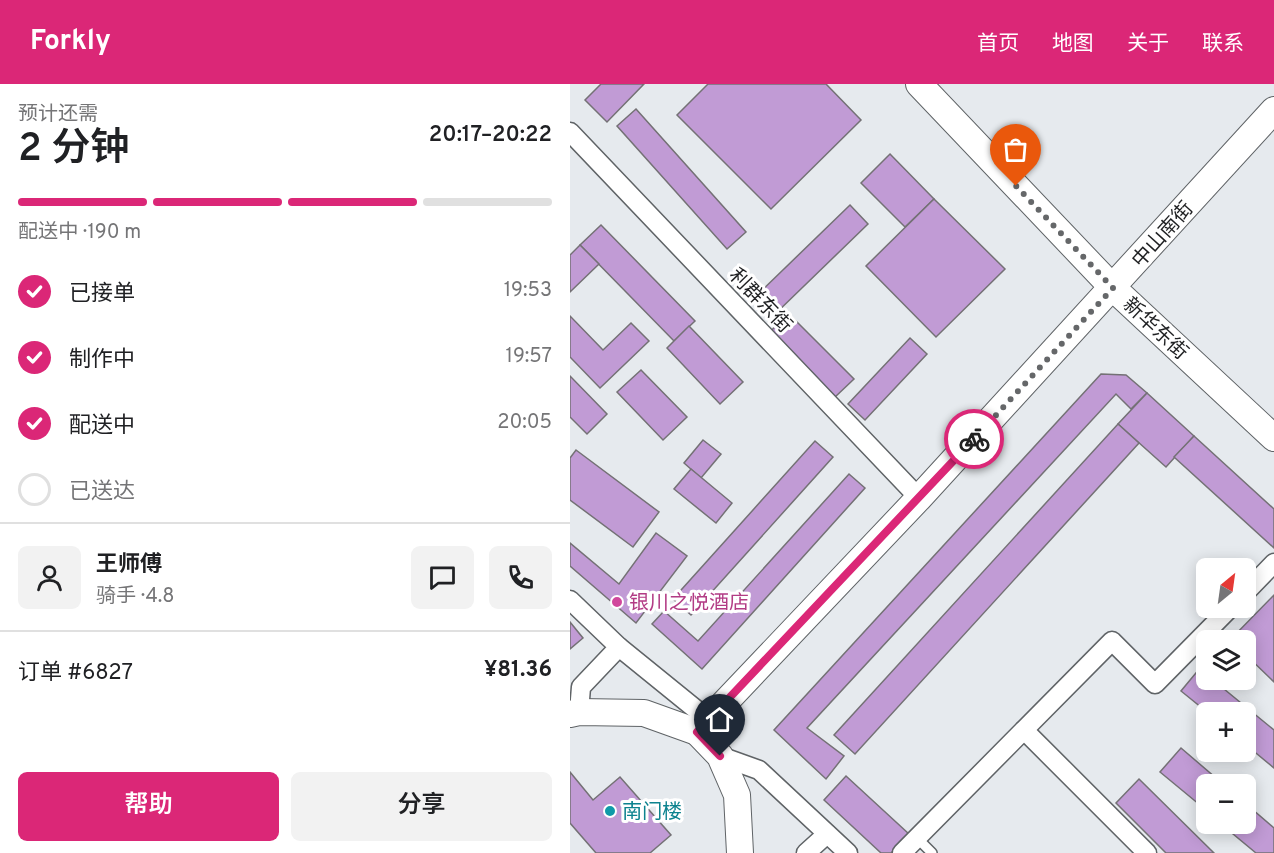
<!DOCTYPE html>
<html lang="zh">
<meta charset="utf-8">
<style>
:root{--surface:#fff;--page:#f2f2f2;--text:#202124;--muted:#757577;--line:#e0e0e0;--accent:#db2777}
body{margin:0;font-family:Overpass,"Noto Sans SC",sans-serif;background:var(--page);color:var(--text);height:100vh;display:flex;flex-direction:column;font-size:22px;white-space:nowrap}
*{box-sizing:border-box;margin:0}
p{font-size:20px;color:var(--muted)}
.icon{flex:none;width:33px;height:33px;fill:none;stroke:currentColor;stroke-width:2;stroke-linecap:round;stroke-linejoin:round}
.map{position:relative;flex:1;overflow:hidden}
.details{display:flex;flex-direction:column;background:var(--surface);width:570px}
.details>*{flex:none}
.needle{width:39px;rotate:29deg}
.controls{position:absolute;left:626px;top:474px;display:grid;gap:12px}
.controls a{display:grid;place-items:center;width:60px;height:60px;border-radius:9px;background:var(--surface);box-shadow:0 3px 15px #0003;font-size:30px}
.pin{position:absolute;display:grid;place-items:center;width:51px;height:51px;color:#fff;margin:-62px -26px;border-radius:50% 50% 50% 0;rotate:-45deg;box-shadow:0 0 6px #0007}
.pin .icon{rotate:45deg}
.courier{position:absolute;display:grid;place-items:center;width:60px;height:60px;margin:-30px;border:4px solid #db2777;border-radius:50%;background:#fff;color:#222;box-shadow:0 2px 8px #0007}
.head em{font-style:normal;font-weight:600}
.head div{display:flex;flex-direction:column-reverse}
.head{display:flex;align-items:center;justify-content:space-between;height:102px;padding:0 18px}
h1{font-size:39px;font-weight:600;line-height:45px}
.bar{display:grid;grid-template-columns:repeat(4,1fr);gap:9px 6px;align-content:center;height:72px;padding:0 18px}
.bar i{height:8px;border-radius:4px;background:var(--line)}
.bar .on{background:var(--accent)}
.bar p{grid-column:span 4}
.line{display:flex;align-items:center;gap:15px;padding:0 18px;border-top:2px solid var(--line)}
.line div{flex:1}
.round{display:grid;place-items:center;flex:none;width:63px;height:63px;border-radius:9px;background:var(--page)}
ol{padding:0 18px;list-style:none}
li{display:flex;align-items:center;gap:18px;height:66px}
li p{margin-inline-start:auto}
li .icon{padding:6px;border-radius:50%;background:var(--accent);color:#fff;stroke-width:4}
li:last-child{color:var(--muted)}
li i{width:33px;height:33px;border:3px solid var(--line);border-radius:50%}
.primary-button{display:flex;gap:12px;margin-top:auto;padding:12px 18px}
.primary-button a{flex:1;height:69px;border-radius:9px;background:var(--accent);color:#fff;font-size:24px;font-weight:600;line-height:69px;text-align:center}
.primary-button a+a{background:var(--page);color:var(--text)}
header{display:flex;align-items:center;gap:36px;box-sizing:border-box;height:84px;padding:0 30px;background:var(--accent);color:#fff}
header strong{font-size:28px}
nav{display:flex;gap:33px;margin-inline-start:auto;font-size:21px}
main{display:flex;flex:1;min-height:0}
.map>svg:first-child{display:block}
</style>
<header>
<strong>Forkly</strong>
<nav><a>首页</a><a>地图</a><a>关于</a><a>联系</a></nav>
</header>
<main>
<section class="details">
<div class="head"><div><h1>2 分钟</h1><p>预计还需</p></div><em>20:17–20:22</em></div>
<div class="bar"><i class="on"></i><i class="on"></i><i class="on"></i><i></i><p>配送中 · 190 m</p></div>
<ol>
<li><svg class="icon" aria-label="check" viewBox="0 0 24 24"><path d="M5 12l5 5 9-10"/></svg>已接单<p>19:53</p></li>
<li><svg class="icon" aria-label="check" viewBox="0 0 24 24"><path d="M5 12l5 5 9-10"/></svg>制作中<p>19:57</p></li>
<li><svg class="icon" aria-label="check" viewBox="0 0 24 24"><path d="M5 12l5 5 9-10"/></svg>配送中<p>20:05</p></li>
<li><i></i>已送达</li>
</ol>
<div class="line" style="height:108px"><a class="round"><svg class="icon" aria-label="person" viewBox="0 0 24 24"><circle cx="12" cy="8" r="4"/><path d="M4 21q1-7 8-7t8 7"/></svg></a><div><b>王师傅</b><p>骑手 · 4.8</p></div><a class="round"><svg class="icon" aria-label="chat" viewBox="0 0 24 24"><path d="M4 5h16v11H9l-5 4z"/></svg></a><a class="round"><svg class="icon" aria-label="phone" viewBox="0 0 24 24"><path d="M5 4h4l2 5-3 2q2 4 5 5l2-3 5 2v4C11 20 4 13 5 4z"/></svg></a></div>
<div class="line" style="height:78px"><div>订单 #6827</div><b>¥81.36</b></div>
<div class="primary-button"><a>帮助</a><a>分享</a></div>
</section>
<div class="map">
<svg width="704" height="769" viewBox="0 0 704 769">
<rect width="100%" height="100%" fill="#e6eaee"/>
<g fill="#c19bd5" stroke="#747175" stroke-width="1.5">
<polygon points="31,0 74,0 37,38 15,16"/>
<polygon points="138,0 256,0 291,36 201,125 107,31"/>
<polygon points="66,25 176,148 157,165 47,42"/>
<polygon points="320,70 364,115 335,143 291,99"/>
<polygon points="364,115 435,185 366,253 296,182"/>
<polygon points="280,121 298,140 201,234 183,215"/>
<polygon points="31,141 125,237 104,257 10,161"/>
<polygon points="10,161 29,180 0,208 0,171"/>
<polygon points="218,229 284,295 264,314 199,249"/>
<polygon points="0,232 33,266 61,239 79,257 30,304 0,273"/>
<polygon points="119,242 173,298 150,320 97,264"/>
<polygon points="340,254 357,270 295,336 278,320"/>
<polygon points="71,286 117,333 93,356 47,308"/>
<polygon points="531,290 556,291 577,309 561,325 546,310 237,644 274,672 256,695 204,646"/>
<polygon points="0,292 37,330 17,350 0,333"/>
<polygon points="577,309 624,352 596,383 548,340"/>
<polygon points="548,340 569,359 285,670 264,651"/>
<polygon points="624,352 704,425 704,464 604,373"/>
<polygon points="133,356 151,370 131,394 114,379"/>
<polygon points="245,357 263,373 121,531 103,515"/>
<polygon points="6,366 89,428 63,463 0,416 0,374"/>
<polygon points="121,385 162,419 146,439 104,405"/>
<polygon points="279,390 295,404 132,585 82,540 94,527 128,557"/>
<polygon points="86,449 117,472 66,539 0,482 0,459 49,500"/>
<polygon points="704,511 704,598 675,570 675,556 660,556"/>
<polygon points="0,538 13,554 0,565"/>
<polygon points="630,584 636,590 636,596 643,596 704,646 704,684 675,660 675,628 637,628 611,607"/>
<polygon points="611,664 653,700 636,700 636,726 590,688"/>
<polygon points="0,688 23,716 50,693 101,751 80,769 26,769 0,739"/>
<polygon points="276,692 339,750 321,769 311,769 254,716"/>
<polygon points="569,695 644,769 596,769 546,719"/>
<polygon points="675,719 704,744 704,769 686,769 651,740 675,740"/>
</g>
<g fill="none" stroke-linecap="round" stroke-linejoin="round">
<defs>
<polyline id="lane" points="347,754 362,769"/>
<g id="street">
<polyline points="0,48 349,414"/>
<polyline points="675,509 704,479"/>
<polyline points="0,516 49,563 11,603 9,628"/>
<polyline points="49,563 139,636"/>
<polyline points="454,646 577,769"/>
<polyline points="150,672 189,686 278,769"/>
<polyline points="236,769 257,750"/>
<polyline points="332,769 542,557 585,600 660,524"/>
</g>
<g id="secondary">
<polyline points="349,0 543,204 704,354"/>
<polyline points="0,630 9,628 74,629 127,648"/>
<polyline points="170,769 167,711 150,672 127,648 349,414 704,26"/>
</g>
</defs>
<use href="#lane" stroke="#5f6366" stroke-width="12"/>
<use href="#street" stroke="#5f6366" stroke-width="21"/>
<use href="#secondary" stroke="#5f6366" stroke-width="28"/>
<use href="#lane" stroke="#fff" stroke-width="9"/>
<use href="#street" stroke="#fff" stroke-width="18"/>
<use href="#secondary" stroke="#fff" stroke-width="26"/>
</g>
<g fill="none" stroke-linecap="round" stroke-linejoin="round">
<polyline stroke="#656769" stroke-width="6" stroke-dasharray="0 10.8" points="404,355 543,204 446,102"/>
<polyline stroke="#db2777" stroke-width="8" points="150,672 127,648 404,355"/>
</g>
<circle fill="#d1479c" stroke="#fff" stroke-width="2" cx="47" cy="518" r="6"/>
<circle fill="#0f9aa8" stroke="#fff" stroke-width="2" cx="40" cy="727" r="6"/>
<g text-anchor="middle" stroke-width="6" stroke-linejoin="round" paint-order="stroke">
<g font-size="20" fill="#1f2022" stroke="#fff">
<text transform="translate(592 150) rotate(-48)" y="7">中山南街</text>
<text transform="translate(191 216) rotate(46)" y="7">利群东街</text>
<text transform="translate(586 244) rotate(43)" y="7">新华东街</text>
</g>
<g font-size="20" fill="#b23c85" stroke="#fff" text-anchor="start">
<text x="59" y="525">银川之悦酒店</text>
</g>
<g font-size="20" fill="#0d838f" stroke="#fff" text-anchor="start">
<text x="52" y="734">南门楼</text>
</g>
</g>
</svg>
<div class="controls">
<a><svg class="needle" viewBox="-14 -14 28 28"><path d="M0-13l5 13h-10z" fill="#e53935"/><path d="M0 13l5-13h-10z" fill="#757577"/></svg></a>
<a><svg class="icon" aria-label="layers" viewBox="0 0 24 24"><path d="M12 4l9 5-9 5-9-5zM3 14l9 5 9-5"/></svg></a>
<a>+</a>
<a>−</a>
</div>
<div class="pin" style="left:446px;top:102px;background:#ea580c"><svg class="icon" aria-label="bag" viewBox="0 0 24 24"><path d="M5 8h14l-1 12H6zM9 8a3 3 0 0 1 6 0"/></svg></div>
<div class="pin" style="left:150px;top:672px;background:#1f2937"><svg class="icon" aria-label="home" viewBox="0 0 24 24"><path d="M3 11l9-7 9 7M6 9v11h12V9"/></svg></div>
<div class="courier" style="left:404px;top:355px"><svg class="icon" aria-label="bike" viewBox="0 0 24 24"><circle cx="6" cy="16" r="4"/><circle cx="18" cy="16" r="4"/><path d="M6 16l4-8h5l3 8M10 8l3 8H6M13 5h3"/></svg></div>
</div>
</main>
